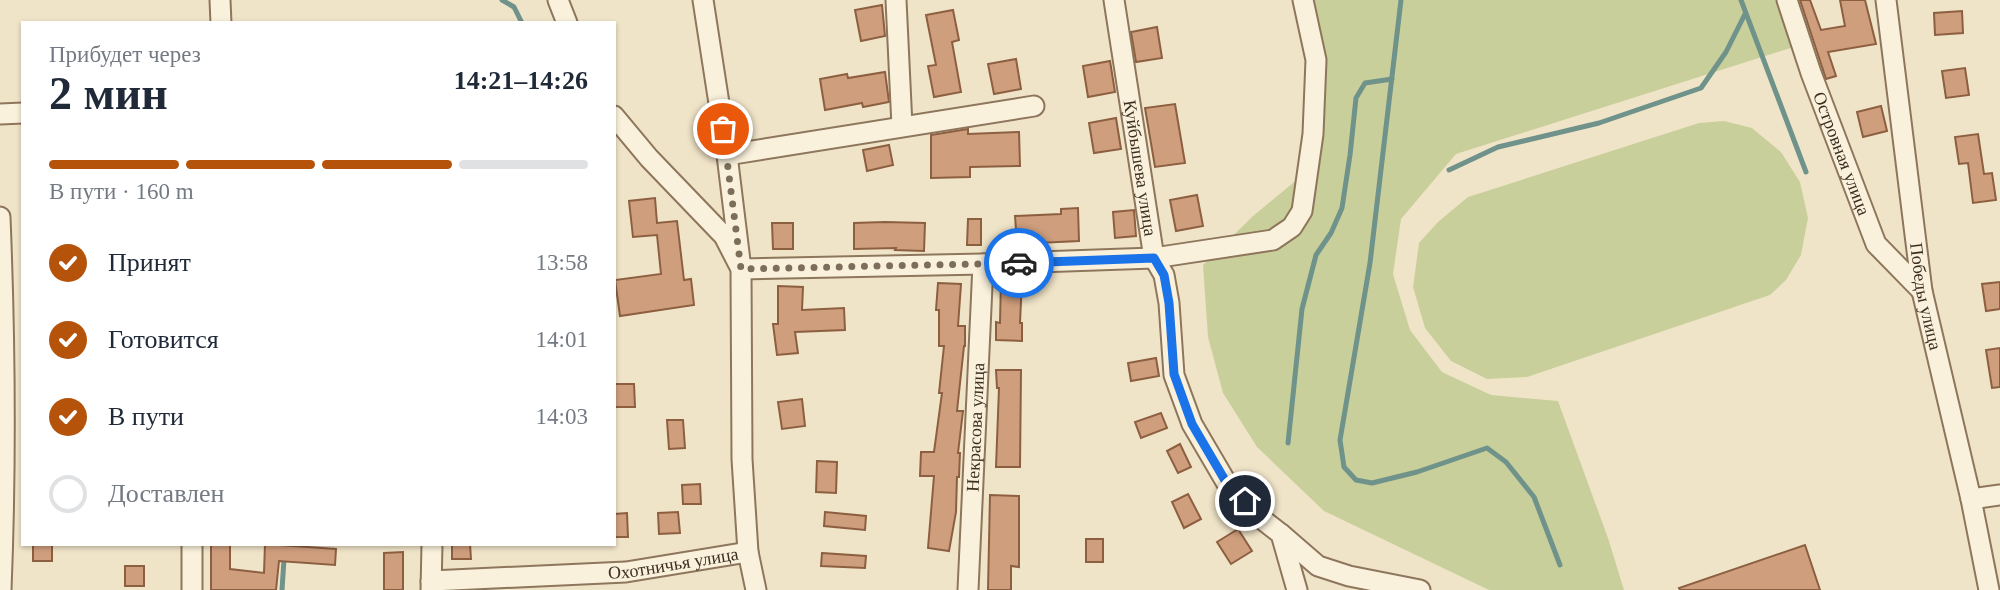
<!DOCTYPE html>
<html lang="ru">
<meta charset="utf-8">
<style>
:root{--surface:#fff;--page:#f2f2f3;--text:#1f2937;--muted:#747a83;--line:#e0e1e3;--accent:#b45309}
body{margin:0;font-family:"Times New Roman",serif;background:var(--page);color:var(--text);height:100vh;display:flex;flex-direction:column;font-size:26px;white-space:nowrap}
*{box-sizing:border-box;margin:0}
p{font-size:23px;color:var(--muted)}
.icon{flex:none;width:38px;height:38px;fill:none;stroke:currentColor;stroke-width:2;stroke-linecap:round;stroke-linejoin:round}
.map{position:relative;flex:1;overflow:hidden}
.panel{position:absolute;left:21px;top:21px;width:595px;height:525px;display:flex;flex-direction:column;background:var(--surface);border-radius:0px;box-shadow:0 2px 5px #0004}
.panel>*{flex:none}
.pin{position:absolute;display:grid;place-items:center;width:60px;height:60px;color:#fff;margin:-30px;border:4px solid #fff;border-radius:50%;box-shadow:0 2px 7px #0007}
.courier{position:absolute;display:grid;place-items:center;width:70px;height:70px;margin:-35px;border:5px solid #1a73e8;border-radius:50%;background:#fff;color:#222;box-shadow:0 2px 9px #0007}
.headline em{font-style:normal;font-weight:700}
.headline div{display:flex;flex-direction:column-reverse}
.headline{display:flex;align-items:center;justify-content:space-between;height:119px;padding:0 28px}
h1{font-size:46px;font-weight:700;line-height:52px}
.bar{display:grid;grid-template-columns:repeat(4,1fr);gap:10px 7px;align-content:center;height:84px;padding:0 28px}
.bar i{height:9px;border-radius:5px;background:var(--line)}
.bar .selected{background:var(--accent)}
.bar p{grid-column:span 4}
ol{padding:0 28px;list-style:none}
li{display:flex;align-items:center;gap:21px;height:77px}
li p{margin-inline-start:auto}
li .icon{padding:7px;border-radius:50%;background:var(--accent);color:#fff;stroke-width:4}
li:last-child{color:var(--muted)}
li i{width:38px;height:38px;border:4px solid var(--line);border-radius:50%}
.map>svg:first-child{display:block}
</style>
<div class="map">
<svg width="2000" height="590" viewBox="0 0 2000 590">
<rect width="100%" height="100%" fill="#f0e4c8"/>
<g fill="#c9cf9b">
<polygon points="1313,0 1783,0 1800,45 1456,154 1401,219 1393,274 1410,330 1442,372 1491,395 1558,401 1608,538 1624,590 1489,590 1324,511 1257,447 1223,393 1208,337 1203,265 1253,216 1310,169 1321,55"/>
<polygon points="1724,121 1752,128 1781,152 1800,182 1808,218 1801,255 1786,280 1770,295 1527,377 1487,379 1451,361 1425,328 1413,287 1419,243 1438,222 1468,197 1699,123"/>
</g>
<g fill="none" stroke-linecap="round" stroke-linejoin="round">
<g stroke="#6f938a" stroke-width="5">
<polyline points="502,0 514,7 522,23"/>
<polyline points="1401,0 1370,263 1340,440 1344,467 1356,480 1372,483 1417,472 1487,448 1506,462 1534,497 1560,565"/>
<polyline points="1741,0 1806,172"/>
<polyline points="1449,170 1498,147 1599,123 1701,88 1726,52 1745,14"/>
<polyline points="1288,443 1302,309 1316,255 1331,233 1342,208 1350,155 1356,98 1365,83 1392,79"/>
<polyline points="282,590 285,544"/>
</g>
</g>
<g fill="#cf9f7d" stroke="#8d5f41" stroke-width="2">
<polygon points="1800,0 1810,0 1821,30 1845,26 1840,0 1865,0 1876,44 1828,52 1836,76 1826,79"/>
<polygon points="882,5 885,36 861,41 855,10"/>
<polygon points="953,10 959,40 952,42 961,92 934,97 928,66 936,65 926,15"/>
<polygon points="1962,11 1963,33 1935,35 1934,13"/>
<polygon points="1157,27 1162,58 1136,62 1131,32"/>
<polygon points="1016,59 1021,89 994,94 988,64"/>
<polygon points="1110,61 1115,92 1088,97 1083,66"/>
<polygon points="1965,68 1969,95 1946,98 1942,71"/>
<polygon points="885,72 889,102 863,107 862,103 825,110 820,79 847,74 848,78"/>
<polygon points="1175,104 1185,163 1155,167 1145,108"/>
<polygon points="1881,106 1887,131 1863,137 1857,112"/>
<polygon points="1116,118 1121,149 1094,153 1089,123"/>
<polygon points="968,129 968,134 1019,132 1020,166 970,167 970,177 931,178 931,135"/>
<polygon points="1978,134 1984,174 1992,173 1996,200 1973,203 1968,163 1959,164 1955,137"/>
<polygon points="889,145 893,165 867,171 863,150"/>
<polygon points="1197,195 1203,226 1176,231 1170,200"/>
<polygon points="655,198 657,223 677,221 684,280 691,279 694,305 620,316 615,280 661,274 657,235 633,237 629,201"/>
<polygon points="1078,208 1079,241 1017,244 1015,216 1061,214 1061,209"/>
<polygon points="1134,210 1136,236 1115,238 1113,212"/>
<polygon points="968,219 981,219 981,245 967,245"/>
<polygon points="885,222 925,223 924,251 895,250 896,248 854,249 854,223"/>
<polygon points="772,223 793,223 793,249 773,249"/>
<polygon points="1001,279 1022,279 1020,323 1022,323 1022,341 996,340 996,322 1000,323"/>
<polygon points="2000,282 2000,309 1986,311 1982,284"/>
<polygon points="938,283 961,284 958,326 965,326 965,346 964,346 957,411 963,411 958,453 960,453 959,477 957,477 956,512 949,551 928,548 934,476 920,476 921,452 934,452 942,393 939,393 944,346 939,346 939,310 936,310"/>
<polygon points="778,286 803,287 802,310 844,308 845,330 795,332 798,353 777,355 773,324 778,324"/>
<polygon points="2000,348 2000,387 1992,388 1986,350"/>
<polygon points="1156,358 1159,376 1131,381 1128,363"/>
<polygon points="996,370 1021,370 1020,467 996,467 999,388 997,388"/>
<polygon points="614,384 634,384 635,407 614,407"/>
<polygon points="802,399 805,426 782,429 778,402"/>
<polygon points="1161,413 1167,428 1141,438 1135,422"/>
<polygon points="667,420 683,420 685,448 669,449"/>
<polygon points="1180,444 1191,467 1178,473 1167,451"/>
<polygon points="817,461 837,462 836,493 816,492"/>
<polygon points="700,484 701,504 683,504 682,485"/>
<polygon points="1188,494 1201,519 1184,528 1172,502"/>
<polygon points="990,495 1019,496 1019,567 1011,566 1011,590 988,590"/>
<polygon points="678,512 680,533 659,534 658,513"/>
<polygon points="825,512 866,516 865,530 824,526"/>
<polygon points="627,513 628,537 614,537 614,514"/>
<polygon points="1238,529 1252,551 1231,564 1217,542"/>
<rect x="1086" y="539" width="17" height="23"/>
<rect x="33" y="544" width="19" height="17"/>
<polygon points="211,544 230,544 230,569 264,573 265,544 336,549 335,565 279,561 276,590 211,590"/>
<polygon points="452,544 470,544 471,559 452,559"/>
<polygon points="1805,545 1820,590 1680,590 1679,588"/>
<polygon points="403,552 403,590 384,590 384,553"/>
<polygon points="822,553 866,556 865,568 821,566"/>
<rect x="125" y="566" width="19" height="20"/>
</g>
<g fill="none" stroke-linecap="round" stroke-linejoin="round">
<defs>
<g id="minor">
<polyline points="220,0 221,23"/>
<polyline points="558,0 567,23"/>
<polyline points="703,0 727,155 741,269 983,264 1154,258 1273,240 1292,227 1302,211 1313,134 1316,60 1303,0"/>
<polyline points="896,0 902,126"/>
<path id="s1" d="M 1114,0 L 1154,258 L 1164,275 L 1169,303 L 1174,375 L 1192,424 L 1226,482 L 1263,520 L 1281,534 L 1297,590"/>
<path id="s2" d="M 1787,0 L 1811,73 L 1876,244 L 1922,291"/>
<path id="s3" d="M 1886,0 L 1922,291 L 1971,499 L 1989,590"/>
<polyline points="0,114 23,113"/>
<polyline points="614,116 649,158 724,236 741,269 742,459 748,552 756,590"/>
<polyline points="727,155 1034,106"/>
<path d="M 0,217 C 5,341 6,466 1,590"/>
<polyline points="1971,499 2000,495"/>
<polyline points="1281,534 1318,566 1349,576 1420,590"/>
<polyline points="192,544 192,590"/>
<path id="s4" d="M 431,581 L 626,572 L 748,552"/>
<polyline points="431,590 432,544"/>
<path id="s5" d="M 968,590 L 983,264"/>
</g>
</defs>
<use href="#minor" stroke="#8d765c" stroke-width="23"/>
<use href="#minor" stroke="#faf1dc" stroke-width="19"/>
</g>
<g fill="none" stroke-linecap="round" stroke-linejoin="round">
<polyline stroke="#7c6e5b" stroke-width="7" stroke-dasharray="0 12.6" points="723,129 741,269 1019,263"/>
<polyline stroke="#1a73e8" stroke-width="9" points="1019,263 1154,258 1164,275 1169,303 1174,374 1192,424 1226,482 1245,501"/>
</g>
<g text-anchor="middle" stroke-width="5" stroke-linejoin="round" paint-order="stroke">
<g font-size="18" fill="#3d2e20" stroke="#f7eed8">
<text dy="6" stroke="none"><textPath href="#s2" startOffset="163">Островная улица</textPath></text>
<text dy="6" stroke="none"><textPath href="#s1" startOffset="170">Куйбышева улица</textPath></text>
<text dy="6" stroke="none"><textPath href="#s3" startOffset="299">Победы улица</textPath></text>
<text dy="6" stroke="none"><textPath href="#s5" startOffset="163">Некрасова улица</textPath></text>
<text dy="6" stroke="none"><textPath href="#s4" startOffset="243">Охотничья улица</textPath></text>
</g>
</g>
</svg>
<div class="pin" style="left:723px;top:129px;background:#ea580c"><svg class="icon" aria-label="bag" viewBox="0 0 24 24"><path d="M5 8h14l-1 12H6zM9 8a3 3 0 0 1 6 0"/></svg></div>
<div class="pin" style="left:1245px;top:501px;background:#1f2937"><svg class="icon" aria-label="home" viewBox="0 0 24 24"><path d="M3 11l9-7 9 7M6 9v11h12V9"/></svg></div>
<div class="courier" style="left:1019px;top:263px"><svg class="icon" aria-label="car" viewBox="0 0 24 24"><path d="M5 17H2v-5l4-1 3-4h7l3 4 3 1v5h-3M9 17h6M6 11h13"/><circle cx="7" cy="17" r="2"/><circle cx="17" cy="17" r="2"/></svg></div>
<section class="panel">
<div class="headline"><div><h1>2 мин</h1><p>Прибудет через</p></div><em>14:21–14:26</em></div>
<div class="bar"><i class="selected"></i><i class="selected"></i><i class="selected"></i><i></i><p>В пути · 160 m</p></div>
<ol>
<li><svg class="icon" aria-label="check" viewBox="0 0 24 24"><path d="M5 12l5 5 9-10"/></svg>Принят<p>13:58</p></li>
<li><svg class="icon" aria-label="check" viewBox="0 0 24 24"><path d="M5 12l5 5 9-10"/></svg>Готовится<p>14:01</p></li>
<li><svg class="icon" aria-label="check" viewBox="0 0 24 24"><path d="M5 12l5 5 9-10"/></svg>В пути<p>14:03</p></li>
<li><i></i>Доставлен</li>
</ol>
</section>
</div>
